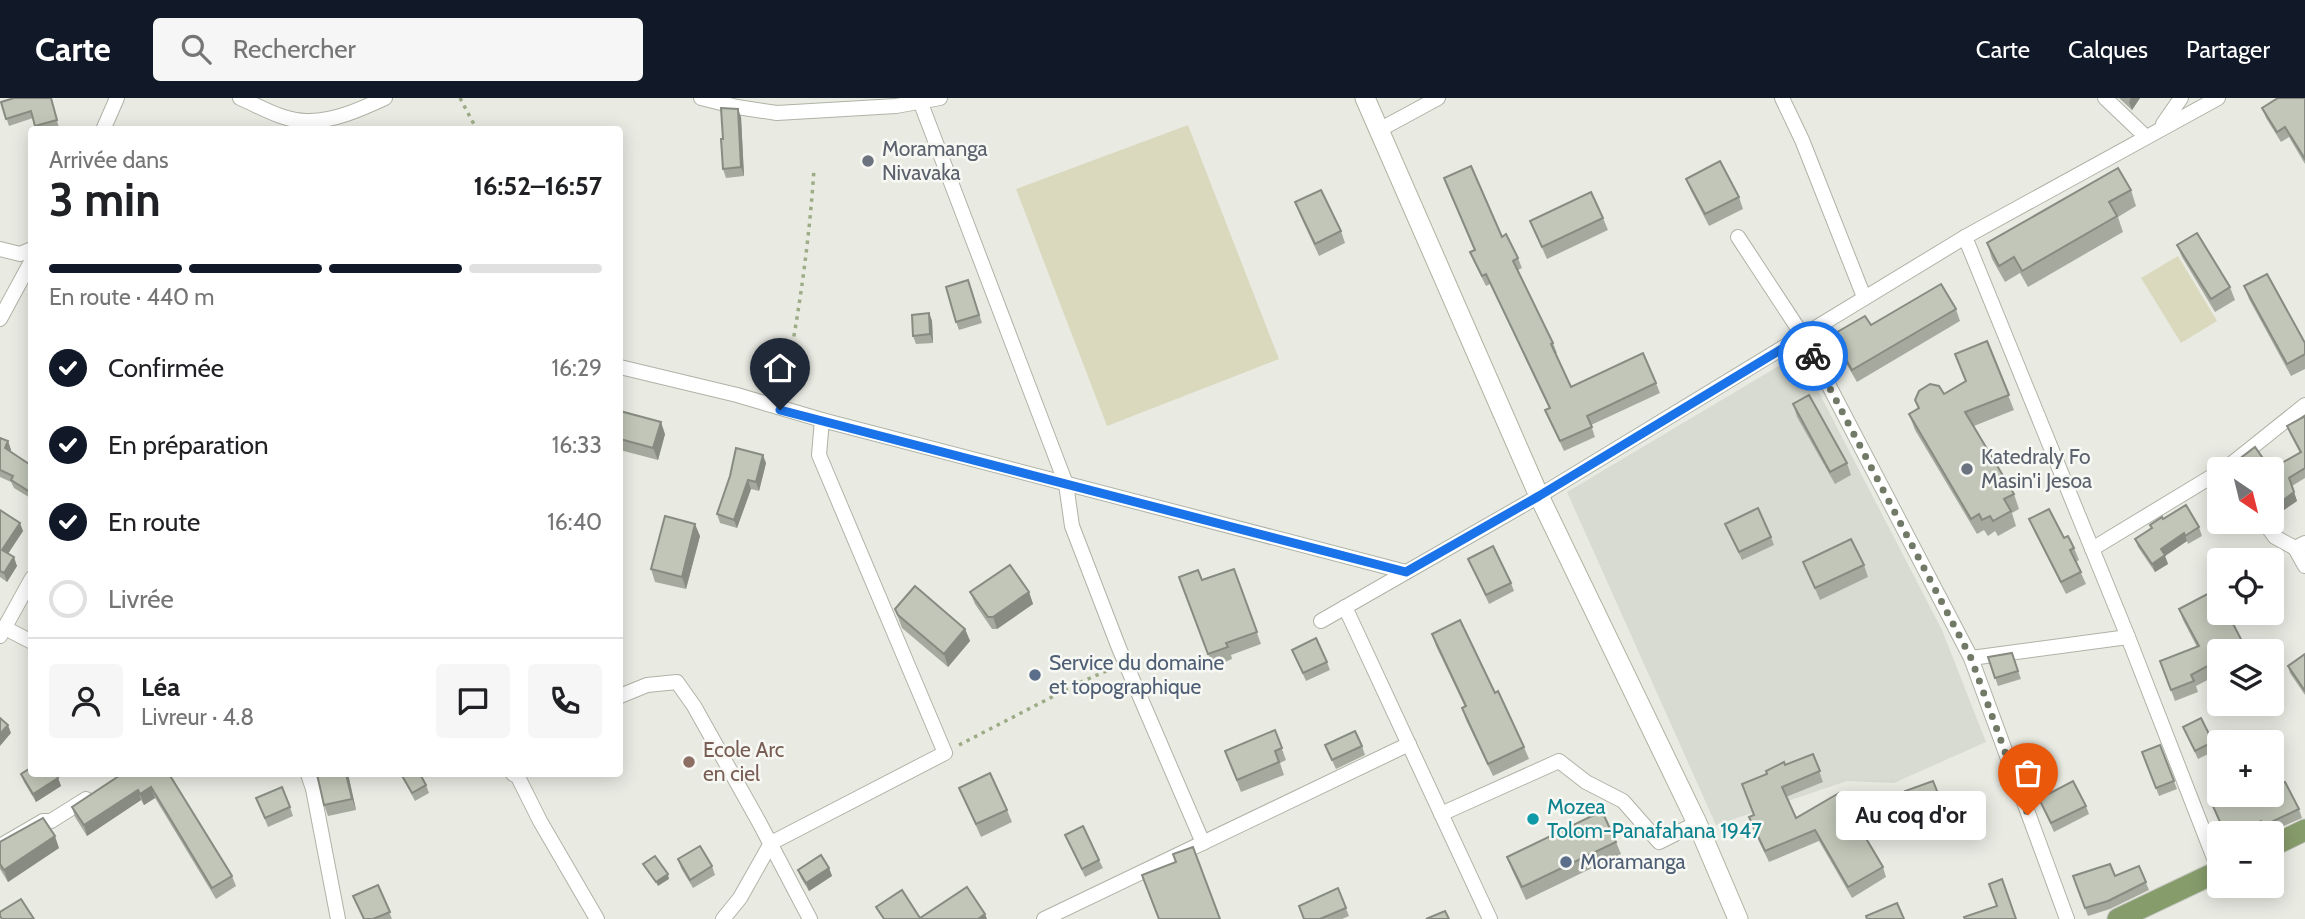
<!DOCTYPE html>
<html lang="fr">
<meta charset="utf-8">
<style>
:root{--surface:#fff;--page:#f6f6f6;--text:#202124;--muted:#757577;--line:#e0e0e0;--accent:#111827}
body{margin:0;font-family:Cabin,sans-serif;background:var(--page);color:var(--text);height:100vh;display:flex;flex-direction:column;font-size:26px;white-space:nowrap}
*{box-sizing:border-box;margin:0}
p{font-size:23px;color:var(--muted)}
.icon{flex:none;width:38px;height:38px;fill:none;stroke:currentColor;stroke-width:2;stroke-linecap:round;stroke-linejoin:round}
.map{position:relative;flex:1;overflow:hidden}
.details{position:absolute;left:28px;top:28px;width:595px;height:651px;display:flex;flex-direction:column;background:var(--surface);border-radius:7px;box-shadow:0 4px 18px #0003}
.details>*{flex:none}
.needle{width:46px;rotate:145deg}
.controls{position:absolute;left:2207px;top:359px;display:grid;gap:14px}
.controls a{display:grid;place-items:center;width:77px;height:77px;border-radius:7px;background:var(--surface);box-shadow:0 4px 18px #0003;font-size:35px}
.pin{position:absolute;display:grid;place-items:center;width:60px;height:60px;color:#fff;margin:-72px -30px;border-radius:50% 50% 50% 0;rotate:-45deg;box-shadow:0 0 7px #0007}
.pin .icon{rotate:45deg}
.courier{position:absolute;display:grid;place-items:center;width:70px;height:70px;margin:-35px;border:5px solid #1a73e8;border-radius:50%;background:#fff;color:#222;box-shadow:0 2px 9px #0007}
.bubble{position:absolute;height:49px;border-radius:7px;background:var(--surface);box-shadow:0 4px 18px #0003;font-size:23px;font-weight:700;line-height:49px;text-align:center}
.head em{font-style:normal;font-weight:700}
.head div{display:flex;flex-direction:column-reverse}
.head{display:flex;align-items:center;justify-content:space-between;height:119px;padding:0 21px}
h1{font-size:46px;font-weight:700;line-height:52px}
.bar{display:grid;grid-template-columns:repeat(4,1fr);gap:10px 7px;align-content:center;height:84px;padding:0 21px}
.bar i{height:9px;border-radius:5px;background:var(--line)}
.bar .current{background:var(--accent)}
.bar p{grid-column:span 4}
.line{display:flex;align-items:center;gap:18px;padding:0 21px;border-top:2px solid var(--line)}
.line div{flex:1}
.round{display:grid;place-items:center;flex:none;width:74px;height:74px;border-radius:7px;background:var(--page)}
ol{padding:0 21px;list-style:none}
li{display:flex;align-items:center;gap:21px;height:77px}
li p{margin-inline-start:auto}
li .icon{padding:7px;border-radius:50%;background:var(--accent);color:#fff;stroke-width:4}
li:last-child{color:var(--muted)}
li i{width:38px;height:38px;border:4px solid var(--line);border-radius:50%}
header{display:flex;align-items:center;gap:42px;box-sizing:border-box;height:98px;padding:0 35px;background:var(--accent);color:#fff}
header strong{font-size:33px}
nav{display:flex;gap:38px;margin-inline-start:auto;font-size:24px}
.search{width:490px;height:63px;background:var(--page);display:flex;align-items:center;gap:18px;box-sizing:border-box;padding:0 24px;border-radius:7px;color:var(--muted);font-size:26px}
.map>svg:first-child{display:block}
</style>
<header>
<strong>Carte</strong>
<div class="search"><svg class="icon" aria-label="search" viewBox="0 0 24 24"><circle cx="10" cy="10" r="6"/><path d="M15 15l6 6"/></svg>Rechercher</div>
<nav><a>Carte</a><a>Calques</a><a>Partager</a></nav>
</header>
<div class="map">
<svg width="2305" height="821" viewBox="0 0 2305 821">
<rect width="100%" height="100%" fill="#e9ebe3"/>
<polygon fill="#d8dbd1" points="1799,256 1942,532 1986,644 1894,685 1847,683 1716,727 1567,394"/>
<g fill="#dad9be">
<polygon points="1188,27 1279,261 1107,328 1016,91"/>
<polygon points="2178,158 2217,223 2181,245 2141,180"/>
</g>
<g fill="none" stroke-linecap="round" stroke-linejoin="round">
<defs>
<g id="street">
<path d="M 240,0 C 261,9 283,23 307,23 C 333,24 361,11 385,0"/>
<polyline points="701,0 737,9 777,15 896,8 940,0"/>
<polyline points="1782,0 1802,42 1864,199"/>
<polyline points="2105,0 2146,39"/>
<polyline points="920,3 1066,386 1072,428 1119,550 1203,745"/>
<polyline points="2163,26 2181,0"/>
<polyline points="103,32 117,0"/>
<polyline points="1379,32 1438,0"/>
<polyline points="1738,139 1803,238 1971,560 2067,821"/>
<polyline points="1965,139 2128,539 2219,773"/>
<polyline points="0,151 20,156 32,151"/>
<polyline points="0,221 32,162"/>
<polyline points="620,269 737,297 822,322 1406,474"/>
<polyline points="2225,371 2305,307"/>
<polyline points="2264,424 2275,439 2295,450 2305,445"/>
<polyline points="2295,450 2305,468"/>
<polyline points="2092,451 2219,374"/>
<polyline points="1345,509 1490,821"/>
<polyline points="1321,523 1539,398 1965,139 2218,0"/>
<polyline points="5,530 32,544"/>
<polyline points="0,538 32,480"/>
<polyline points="1971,560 2128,539"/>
<polyline points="620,598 647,587 677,584 694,608 759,724 810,821"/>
<polyline points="308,676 313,691 338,821"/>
<polyline points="513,676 518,679 540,723 597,821"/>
<polyline points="1441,716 1559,663 1586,684 1623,703 1659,744 1697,725"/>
<polyline points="0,748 43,723 51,723 86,701"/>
<polyline points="723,821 740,800 771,745 945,655 819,357 822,322"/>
<polyline points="1044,821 1409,646"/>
</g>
<polyline id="secondary" points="1365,0 1539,398 1697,725 1738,821"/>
<g id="primary">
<polyline points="2272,748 2305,732"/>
<polyline points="2118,821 2219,773"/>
</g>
</defs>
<use href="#street" stroke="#aeb3a6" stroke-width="16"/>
<use href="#secondary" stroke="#acb39f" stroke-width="21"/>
<use href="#primary" stroke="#c5c8c2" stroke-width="23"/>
<g stroke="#9dac86" stroke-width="3.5" stroke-dasharray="3.5 5" stroke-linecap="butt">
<polyline points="460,0 477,32"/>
<path d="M 783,297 C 798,222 809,148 814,71"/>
<polyline points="959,647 1081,584 1111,571"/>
</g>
<use href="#street" stroke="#fff" stroke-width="14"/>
<use href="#secondary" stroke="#fff" stroke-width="19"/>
<use href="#primary" stroke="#879c6b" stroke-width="21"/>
</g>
<g fill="#a6aa9e">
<polygon points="51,0 59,30 52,32 36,32 33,20 9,28 1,4"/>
<polygon points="2119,0 2140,0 2132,12"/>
<polygon points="2305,0 2305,66 2289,39 2281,44 2266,20 2262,10"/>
<polygon points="741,19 744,78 726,80 723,71 723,41"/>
<polygon points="1444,80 1502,139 1518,160 1522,170 1518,172 1553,245 1557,255 1555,255 1571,289 1656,285 1660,295 1591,327 1595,339 1564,353 1545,312 1549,310 1490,186 1486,188 1474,164 1470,154 1475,152"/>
<polygon points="1686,81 1739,99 1743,111 1709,128 1691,93"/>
<polygon points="2131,92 2136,108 2118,119 2123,134 2028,189 2020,175 2005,184 1992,161 1987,145"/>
<polygon points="1295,104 1341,133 1345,145 1319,158 1300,117"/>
<polygon points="1603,120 1608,132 1547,161 1530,123"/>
<polygon points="2177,147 2230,189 2235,202 2215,214 2182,159"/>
<polygon points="2244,188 2305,245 2305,271 2291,278 2249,201"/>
<polygon points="971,190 982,225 959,232 956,224"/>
<polygon points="1956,211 1960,223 1857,284 1837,250 1832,237 1871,227"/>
<polygon points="929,215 932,223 933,245 916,246 913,238"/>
<polygon points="1987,243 2014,312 1974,328 2014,396 2019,411 2012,415 2016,428 1998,438 1995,433 1988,438 1984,432 1977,436 1915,332 1909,316 1918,311 1915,302 1944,296 1966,283"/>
<polygon points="1793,306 1847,365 1851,377 1835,386 1797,319"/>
<polygon points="620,313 665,336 658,362 620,352"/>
<polygon points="2305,318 2305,380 2292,388 2297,403 2281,414 2272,401 2272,371 2242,371 2238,362 2267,366 2273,370 2300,355 2290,336 2287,328"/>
<polygon points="0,340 8,343 11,352 10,354 32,368 32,401 14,390 11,384 0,379"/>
<polygon points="766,365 759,393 751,391 737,430 720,425 717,416 730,378"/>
<polygon points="0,412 23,433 8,456 17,468 7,484 0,479"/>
<polygon points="2029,421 2064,440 2074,450 2079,462 2076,464 2086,486 2066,496 2034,433"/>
<polygon points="2163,421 2199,429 2202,438 2188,446 2187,443 2165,458 2168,466 2155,474 2138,449 2135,441 2151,430 2150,427"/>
<polygon points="1725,426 1771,439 1774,447 1742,462"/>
<polygon points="700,438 686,491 655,484 651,471"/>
<polygon points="1468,461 1511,485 1514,493 1489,506"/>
<polygon points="1803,464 1864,467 1868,479 1820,502"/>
<polygon points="1234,471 1261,546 1231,557 1232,561 1213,569 1179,479 1202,482"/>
<polygon points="970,494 1029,494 1033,506 997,531 992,531 975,506"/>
<polygon points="895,511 965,531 970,543 948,569 902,530"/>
<polygon points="2179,511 2245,549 2247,553 2219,553 2219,576 2196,588 2198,594 2175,603 2160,563 2197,549 2183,522"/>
<polygon points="1432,536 1495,595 1524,649 1529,661 1493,678 1466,622 1462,610 1465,609 1436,548"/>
<polygon points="1292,552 1327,564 1330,572 1306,583"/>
<polygon points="2012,555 2021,581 1998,588 1988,559"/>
<polygon points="2305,556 2305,597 2290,575 2288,568"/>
<polygon points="2183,629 2213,644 2216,652 2198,661"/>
<polygon points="1275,632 1286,662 1280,665 1284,677 1241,694 1225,653"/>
<polygon points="1325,647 1362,648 1365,657 1336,671"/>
<polygon points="2160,647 2177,691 2159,698 2142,654"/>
<polygon points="1813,656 1823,684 1786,699 1796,720 1883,769 1886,779 1852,800 1819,743 1769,764 1752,729 1749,719 1754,717 1767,676"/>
<polygon points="21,676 58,680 61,688 36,704 24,684"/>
<polygon points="169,676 232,778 236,788 216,801 155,700 144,707 141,702 87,738 75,719 72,709"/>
<polygon points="348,676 356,712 328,718 324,707"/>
<polygon points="401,676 426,687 429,695 415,703"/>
<polygon points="1933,683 1942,707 1913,717 1905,693"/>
<polygon points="959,690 1007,712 1012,724 981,739"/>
<polygon points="256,700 290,709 293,718 268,729"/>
<polygon points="2252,700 2299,711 2302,720 2268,735 2265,735 2264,731 2256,735 2224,735 2212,706"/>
<polygon points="2039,701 2086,708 2089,716 2054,734"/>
<polygon points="1065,737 1099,762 1103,770 1085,779"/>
<polygon points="0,744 59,750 8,784 0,771"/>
<polygon points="1616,744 1621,756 1526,802 1512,772 1507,759"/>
<polygon points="678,761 712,768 715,777 693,790 681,770"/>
<polygon points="2139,768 2149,792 2110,811 2088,818 2073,778 2115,778"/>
<polygon points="829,770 832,778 809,793 801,780 798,772"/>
<polygon points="378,787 392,821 363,821"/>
<polygon points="1338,790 1349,818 1342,821 1304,821 1299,808"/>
</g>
<g fill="#878b81">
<polygon points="2131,0 2140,0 2132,12 2129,4"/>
<polygon points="738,11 741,19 744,78 741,69"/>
<polygon points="929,215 932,223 933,245 930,236"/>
<polygon points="661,324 665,336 658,362 653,350"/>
<polygon points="8,343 11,352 8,358 5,350"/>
<polygon points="763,357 766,365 759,393 756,384"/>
<polygon points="748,382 751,391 737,430 734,422"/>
<polygon points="2294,394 2297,403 2281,414 2278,406"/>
<polygon points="20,425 23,433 5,460 2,452"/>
<polygon points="695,426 700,438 686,491 682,479"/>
<polygon points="2184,435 2187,443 2165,458 2168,466 2155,474 2152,466 2161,451"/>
<polygon points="14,459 17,468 7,484 4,475"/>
<polygon points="1029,494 1033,506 997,531 993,519"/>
<polygon points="965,531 970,543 948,569 944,556"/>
<polygon points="8,627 11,635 0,648 0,636"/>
<polygon points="346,676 348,676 356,712 352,701"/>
<polygon points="58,680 61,688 36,704 33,696"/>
<polygon points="151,689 155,700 144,707 140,696"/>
<polygon points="138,692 141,702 87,738 84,727"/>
<polygon points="55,738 59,750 8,784 4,772"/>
<polygon points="829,770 832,778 809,793 806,785"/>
<polygon points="668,776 669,781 658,788 656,784"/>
<polygon points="985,816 987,821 978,821"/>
</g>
<g fill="#c1c6b8" stroke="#878b81" stroke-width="2">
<polygon points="14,0 51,0 57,22 35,28 31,13 6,21 1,4"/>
<polygon points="2278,0 2305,0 2305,61 2285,29 2277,34 2262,10"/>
<polygon points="721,10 738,11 741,69 723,71 721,41 723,41"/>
<polygon points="1720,63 1739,99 1705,116 1686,81"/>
<polygon points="1471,68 1502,139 1506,136 1518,160 1513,163 1553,245 1551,246 1571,289 1643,255 1656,285 1587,318 1592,329 1560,343 1545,312 1550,310 1486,176 1482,178 1470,154 1475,152 1444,80"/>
<polygon points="2118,70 2131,92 2109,104 2117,118 2022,173 2014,159 1999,168 1987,145"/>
<polygon points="1321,92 1341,133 1315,146 1295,104"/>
<polygon points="1591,94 1603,120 1542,149 1530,123"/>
<polygon points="2197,135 2230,189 2211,201 2177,147"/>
<polygon points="2267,176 2305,245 2305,256 2287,266 2244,188"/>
<polygon points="968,182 979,217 956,224 946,189"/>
<polygon points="1941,186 1956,211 1852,272 1832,237 1865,218 1871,227"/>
<polygon points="929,215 930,236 913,238 912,217"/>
<polygon points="1987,243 2009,297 1965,314 2014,396 2004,401 2011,413 1993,423 1990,418 1982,422 1979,416 1971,421 1909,316 1919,310 1915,302 1919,293 1930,286 1939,288 1944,296 1966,283 1955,256"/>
<polygon points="1809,297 1847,365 1830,374 1793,306"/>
<polygon points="620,313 661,324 653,350 620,341"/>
<polygon points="2305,318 2305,370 2289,380 2294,394 2278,406 2272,397 2272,371 2253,371 2252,370 2250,371 2244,371 2238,362 2255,349 2267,366 2269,365 2273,370 2301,354 2287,328"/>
<polygon points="0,340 8,343 5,350 32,368 32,373 29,377 32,379 32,392 30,394 11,382 13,378 0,372"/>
<polygon points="736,350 763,357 756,384 748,382 734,422 717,416 730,378"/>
<polygon points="2186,407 2199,429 2185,438 2184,435 2161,451 2165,457 2152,466 2135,441 2152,430 2150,427 2162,419 2163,421"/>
<polygon points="1758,410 1771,439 1739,454 1725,426"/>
<polygon points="2049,411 2064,440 2068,438 2074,450 2070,452 2081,474 2061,484 2029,421"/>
<polygon points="0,412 20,425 2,452 14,459 4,475 0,473"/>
<polygon points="665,418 695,426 682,479 651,471"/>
<polygon points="1851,441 1864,467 1815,490 1803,464"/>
<polygon points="1493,448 1511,485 1486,497 1468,461"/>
<polygon points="1010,467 1029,494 993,519 988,519 970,494"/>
<polygon points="1234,471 1257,534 1226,545 1228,549 1208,556 1179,479 1198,472 1202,482"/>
<polygon points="915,488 965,531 944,556 898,517 895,511"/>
<polygon points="2215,492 2219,499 2219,514 2227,514 2245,549 2237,553 2219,553 2219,562 2191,577 2194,583 2171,592 2160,563 2199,548 2179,511"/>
<polygon points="1460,522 1495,595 1498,593 1524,649 1488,666 1462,610 1466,608 1432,536"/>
<polygon points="1316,540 1327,564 1303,575 1292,552"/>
<polygon points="2012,555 2018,573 1995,580 1988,559"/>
<polygon points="2305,556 2305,593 2288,568"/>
<polygon points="0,620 8,627 0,636"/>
<polygon points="2201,620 2213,644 2195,653 2183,629"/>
<polygon points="1275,632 1282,650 1275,653 1279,664 1237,682 1225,653"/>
<polygon points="1355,633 1362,648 1332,662 1325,647"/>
<polygon points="2160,647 2174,683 2156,690 2142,654"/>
<polygon points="1813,656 1820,673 1782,689 1796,720 1839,695 1883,769 1848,789 1815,732 1765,753 1749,719 1754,717 1742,686 1767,676 1766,673 1784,664 1785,667"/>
<polygon points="32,669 32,676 56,676 58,680 33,696 21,676"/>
<polygon points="990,675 1007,712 976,726 959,690"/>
<polygon points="122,676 169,676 232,778 212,790 151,689 140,696 138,692 84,727 72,709"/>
<polygon points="317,676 346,676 352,701 324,707"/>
<polygon points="401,676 420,676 426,687 412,695"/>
<polygon points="1933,683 1939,698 1910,709 1905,693"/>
<polygon points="2073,683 2086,708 2051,725 2039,701"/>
<polygon points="2285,684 2299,711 2263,728 2261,723 2234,735 2225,735 2212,706 2233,696 2250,696 2252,700 2259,696 2272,696 2272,690"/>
<polygon points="282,689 290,709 265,720 256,700"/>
<polygon points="1602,713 1616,744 1522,789 1507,759"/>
<polygon points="43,720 55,738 4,772 0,766 0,744"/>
<polygon points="1083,728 1099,762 1082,771 1065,737"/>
<polygon points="700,748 712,768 690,782 678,761"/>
<polygon points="1193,749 1220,821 1159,821 1142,777 1176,764 1173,756"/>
<polygon points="821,757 829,770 806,785 798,772"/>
<polygon points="655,758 668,776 656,784 643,766"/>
<polygon points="2110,766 2115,778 2139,768 2146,784 2108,803 2085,810 2073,778"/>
<polygon points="2002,781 2016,821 1965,821 1964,819 1997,808 1989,786"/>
<polygon points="378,787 390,814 373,821 364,821 353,798"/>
<polygon points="967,789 985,816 978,821 884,821 876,809 902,792 920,820"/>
<polygon points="1338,790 1346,810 1320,821 1304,821 1299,808"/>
<polygon points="21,801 34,821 2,821 0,818 0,814"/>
<polygon points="1897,805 1904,821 1867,821 1866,818"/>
<polygon points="1445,813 1449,821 1426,821"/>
</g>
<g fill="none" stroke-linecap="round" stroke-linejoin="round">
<polyline stroke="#717967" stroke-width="7" stroke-dasharray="0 12.6" points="1813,258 1971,560 2028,717"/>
<polyline stroke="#1a73e8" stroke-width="9" points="780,312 1406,474 1539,398 1803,238 1813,258"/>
</g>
<g fill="#6b7280" stroke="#f7f8f3" stroke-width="2.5">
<circle cx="868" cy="63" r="7"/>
<circle cx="1967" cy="371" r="7"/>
</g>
<g fill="#5c6f8a" stroke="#f7f8f3" stroke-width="2.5">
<circle cx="1035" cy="577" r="7"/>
<circle cx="1566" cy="764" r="7"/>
</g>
<circle fill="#8d6e63" stroke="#f7f8f3" stroke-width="2.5" cx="689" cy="664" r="7"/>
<circle fill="#0f9aa8" stroke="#f7f8f3" stroke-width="2.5" cx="1533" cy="721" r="7"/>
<g text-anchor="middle" stroke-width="5" stroke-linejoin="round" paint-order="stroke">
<g font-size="21" fill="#5b616d" stroke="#f7f8f3" text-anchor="start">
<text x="882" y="58">Moramanga<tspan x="882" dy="24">Nivavaka</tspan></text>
<text x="1981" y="366">Katedraly Fo<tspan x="1981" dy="24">Masin'i Jesoa</tspan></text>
</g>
<g font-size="21" fill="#4e5e75" stroke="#f7f8f3" text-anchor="start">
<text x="1049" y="572">Service du domaine<tspan x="1049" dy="24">et topographique</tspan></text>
<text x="1580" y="771">Moramanga</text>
</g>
<g font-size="21" fill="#785e54" stroke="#f7f8f3" text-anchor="start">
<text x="703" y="659">Ecole Arc<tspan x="703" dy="24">en ciel</tspan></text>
</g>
<g font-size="21" fill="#0d838f" stroke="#f7f8f3" text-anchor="start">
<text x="1547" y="716">Mozea<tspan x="1547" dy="24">Tolom-Panafahana 1947</tspan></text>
</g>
</g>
</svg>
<div class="controls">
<a><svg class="needle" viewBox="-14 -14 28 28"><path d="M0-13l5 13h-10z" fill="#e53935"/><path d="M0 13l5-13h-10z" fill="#757577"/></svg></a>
<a><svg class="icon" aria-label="locate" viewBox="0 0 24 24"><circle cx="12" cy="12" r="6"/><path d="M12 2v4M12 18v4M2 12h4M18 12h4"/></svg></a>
<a><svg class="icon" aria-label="layers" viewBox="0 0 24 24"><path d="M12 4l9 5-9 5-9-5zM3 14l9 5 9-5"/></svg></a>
<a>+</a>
<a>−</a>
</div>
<div class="pin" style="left:2028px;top:717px;background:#ea580c"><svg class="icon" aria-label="bag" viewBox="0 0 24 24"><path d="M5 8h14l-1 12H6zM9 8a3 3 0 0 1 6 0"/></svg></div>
<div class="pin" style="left:780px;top:312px;background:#1f2937"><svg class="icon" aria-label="home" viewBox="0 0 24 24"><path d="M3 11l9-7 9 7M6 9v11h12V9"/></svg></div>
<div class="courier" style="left:1813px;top:258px"><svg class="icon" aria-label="bike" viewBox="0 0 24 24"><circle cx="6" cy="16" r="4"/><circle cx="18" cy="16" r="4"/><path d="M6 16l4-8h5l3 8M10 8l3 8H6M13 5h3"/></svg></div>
<div class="bubble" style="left:1836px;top:693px;width:150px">Au coq d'or</div>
<section class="details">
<div class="head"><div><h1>3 min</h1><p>Arrivée dans</p></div><em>16:52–16:57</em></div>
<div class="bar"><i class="current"></i><i class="current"></i><i class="current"></i><i></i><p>En route · 440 m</p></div>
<ol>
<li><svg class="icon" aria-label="check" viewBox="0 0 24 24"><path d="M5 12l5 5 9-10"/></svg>Confirmée<p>16:29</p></li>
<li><svg class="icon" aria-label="check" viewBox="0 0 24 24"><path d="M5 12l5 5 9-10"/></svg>En préparation<p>16:33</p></li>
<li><svg class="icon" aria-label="check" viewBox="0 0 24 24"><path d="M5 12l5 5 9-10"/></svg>En route<p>16:40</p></li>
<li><i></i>Livrée</li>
</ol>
<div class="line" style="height:126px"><a class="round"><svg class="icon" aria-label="person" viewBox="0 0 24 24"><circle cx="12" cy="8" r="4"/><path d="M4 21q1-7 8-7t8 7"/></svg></a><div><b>Léa</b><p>Livreur · 4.8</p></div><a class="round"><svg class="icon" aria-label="chat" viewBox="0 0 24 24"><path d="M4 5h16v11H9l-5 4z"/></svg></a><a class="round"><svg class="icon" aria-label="phone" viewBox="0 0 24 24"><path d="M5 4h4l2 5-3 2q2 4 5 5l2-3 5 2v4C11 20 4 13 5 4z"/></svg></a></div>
</section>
</div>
